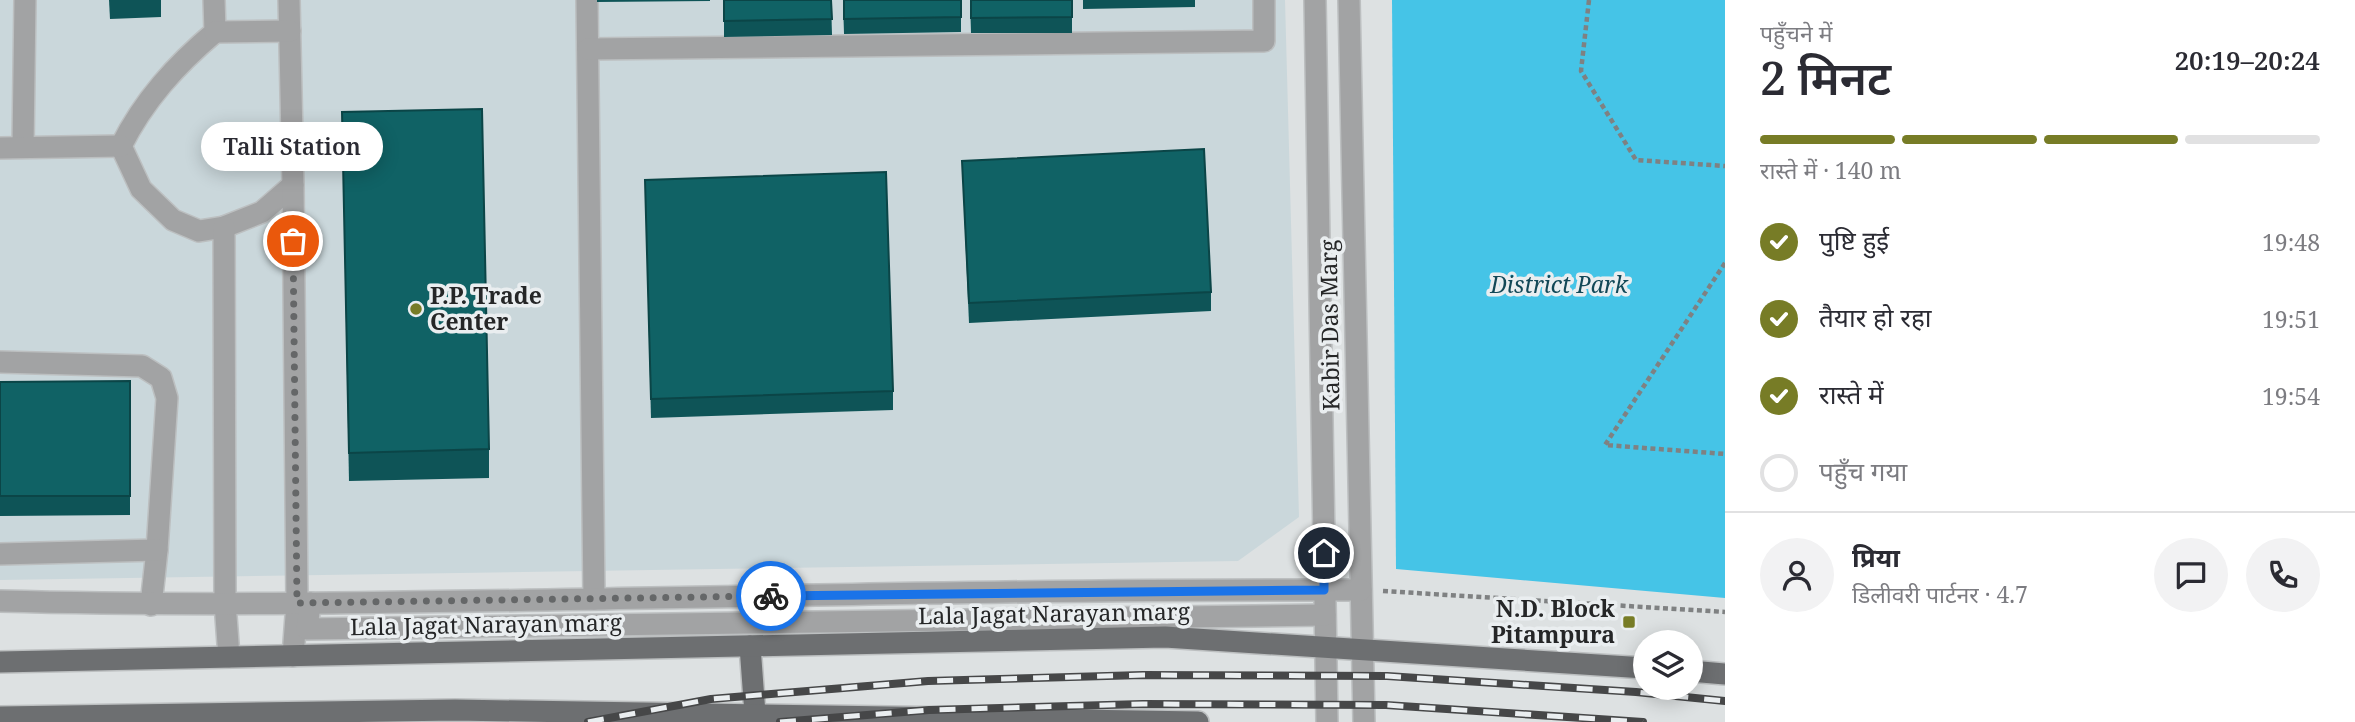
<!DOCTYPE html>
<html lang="hi">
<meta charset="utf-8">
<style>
:root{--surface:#fff;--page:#f2f2f3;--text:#2b2b33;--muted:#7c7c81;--line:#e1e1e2;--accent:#777c26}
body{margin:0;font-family:"Noto Serif","Noto Sans Devanagari",serif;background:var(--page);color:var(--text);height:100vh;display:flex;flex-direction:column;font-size:26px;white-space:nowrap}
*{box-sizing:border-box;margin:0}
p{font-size:23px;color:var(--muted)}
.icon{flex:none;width:38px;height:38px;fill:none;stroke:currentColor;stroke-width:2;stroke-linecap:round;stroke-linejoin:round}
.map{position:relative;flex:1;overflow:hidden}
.panel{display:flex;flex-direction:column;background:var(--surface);width:630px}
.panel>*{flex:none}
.fabs{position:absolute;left:1633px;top:630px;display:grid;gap:14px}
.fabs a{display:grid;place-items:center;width:70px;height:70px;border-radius:50%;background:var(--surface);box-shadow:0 4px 18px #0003;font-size:35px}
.pin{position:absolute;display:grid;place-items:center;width:60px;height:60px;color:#fff;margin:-30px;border:4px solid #fff;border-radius:50%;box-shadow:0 2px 7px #0007}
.courier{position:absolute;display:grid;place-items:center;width:70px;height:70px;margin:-35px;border:5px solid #1a73e8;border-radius:50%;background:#fff;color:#222;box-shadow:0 2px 9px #0007}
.bubble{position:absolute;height:49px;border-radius:24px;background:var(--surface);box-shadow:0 4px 18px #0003;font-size:23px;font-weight:600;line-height:49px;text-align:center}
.summary em{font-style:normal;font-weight:600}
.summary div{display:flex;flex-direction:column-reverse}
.summary{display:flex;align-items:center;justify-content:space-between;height:119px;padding:0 35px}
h1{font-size:46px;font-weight:600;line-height:52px}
.bar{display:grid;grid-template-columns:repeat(4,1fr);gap:10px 7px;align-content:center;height:84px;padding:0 35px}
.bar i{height:9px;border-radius:5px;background:var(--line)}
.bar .current{background:var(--accent)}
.bar p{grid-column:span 4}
.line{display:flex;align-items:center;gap:18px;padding:0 35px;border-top:2px solid var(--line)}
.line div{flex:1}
.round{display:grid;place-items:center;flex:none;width:74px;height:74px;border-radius:37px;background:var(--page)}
ol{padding:0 35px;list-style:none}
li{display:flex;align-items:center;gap:21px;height:77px}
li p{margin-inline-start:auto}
li .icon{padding:7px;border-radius:50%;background:var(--accent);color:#fff;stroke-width:4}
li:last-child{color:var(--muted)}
li i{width:38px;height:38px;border:4px solid var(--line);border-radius:50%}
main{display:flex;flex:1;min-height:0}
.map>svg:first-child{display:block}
</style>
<main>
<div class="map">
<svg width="1725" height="722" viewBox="0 0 1725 722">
<rect width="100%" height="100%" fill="#dde1e2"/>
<polygon fill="#cad7db" points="0,0 1285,0 1299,517 1238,561 0,580"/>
<polygon fill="#45c4e7" points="1392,0 1725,0 1725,598 1396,569"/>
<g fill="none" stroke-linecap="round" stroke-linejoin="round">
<defs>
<g id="minor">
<path d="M 214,0 L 215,32 C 176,65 144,100 121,146 L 141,189 L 173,220 L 199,231 L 224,227 L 262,212 L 293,185"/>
<polyline points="289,0 293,185 297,603 293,656"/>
<polyline points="587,0 594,599"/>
<polyline points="1315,0 1327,722"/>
<polyline points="1349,0 1364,722"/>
<polyline points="215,32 290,31"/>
<polyline points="588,49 1264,41 1264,0"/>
<polyline points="23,146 25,0"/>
<polyline points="0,148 121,146"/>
<polyline points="224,227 225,603 229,657"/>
<polyline points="0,362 142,366 161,378 167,398 157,550 151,605"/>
<polyline points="0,554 157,550"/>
<path d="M 0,601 C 182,606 365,603 547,600 C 819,595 1090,589 1361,590"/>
<polyline points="310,603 307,629 1325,615"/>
</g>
<g id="major">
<polyline points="750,646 755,714"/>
<polyline points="0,662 1165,637 1645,668"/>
<polyline points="1690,671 1725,674"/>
<polyline points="0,717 455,710 1198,722"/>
</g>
</defs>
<use href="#minor" stroke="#bcbfc0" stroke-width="24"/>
<use href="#major" stroke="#bcbfc0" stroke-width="24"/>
<g stroke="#7f8182" stroke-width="4.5" stroke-dasharray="5 3.5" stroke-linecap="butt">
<polyline points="1589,0 1581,71 1636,160 1725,166"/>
<polyline points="1725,263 1605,445 1725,454"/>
<polyline points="1383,591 1725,612"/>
</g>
<use href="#minor" stroke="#a2a3a4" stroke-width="21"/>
<use href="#major" stroke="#6d6f71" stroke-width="21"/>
<defs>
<g id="rail">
<polyline points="588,722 711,699 928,681 1143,675 1387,676 1636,692 1725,701"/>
<polyline points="780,722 929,710 1143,704 1386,705 1643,722"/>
</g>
</defs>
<use href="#rail" stroke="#464748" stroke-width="8"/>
<use href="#rail" stroke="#eaeef0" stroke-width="5" stroke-dasharray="16" stroke-linecap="butt"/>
</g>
<g fill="#0e5457">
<polygon points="109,0 161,0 161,17 110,19"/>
<polygon points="597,0 710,0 710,1 597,2"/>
<polygon points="724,0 831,0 832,35 724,37"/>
<polygon points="843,0 961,0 961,32 844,34"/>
<polygon points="970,0 1072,0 1072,33 971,33"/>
<polygon points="1083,0 1195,0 1195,7 1083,9"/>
<polygon points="342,112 489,449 489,478 349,481"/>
<polygon points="962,161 1211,292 1211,311 969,323"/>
<polygon points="645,180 893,391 893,410 651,418"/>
<polygon points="130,381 130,515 0,516 0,382"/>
</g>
<g fill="#106265" stroke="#0b4547" stroke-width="2">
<polygon points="724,0 831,0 832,19 724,21"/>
<polygon points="844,0 961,0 961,17 844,19"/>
<polygon points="971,0 1072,0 1072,17 971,18"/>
<polygon points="482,109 489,449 349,453 342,112"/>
<polygon points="1204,149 1211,292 969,303 962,161"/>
<polygon points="886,172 893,391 651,399 645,180"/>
<polygon points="130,381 130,496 0,496 0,382"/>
</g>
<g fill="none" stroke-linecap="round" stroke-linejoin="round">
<polyline stroke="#656768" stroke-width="7" stroke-dasharray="0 12.6" points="293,241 297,603 771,596"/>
<polyline stroke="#1a73e8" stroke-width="9" points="771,596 1324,590 1324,553"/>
</g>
<g fill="#777c26" stroke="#eaeef0" stroke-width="2.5">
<circle cx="416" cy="309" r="7"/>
<rect x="1622" y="615" width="14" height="14" rx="3.5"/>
</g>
<g text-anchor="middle" stroke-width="7" stroke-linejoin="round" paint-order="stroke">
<g font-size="23" font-style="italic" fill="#124857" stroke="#eaeef0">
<text x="1559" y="293">District Park</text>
</g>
<g font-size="23" font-weight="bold" fill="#252627" stroke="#eaeef0" text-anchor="start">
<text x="430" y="304">P.P. Trade<tspan x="430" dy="26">Center</tspan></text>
<text x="1615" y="617" text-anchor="end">N.D. Block<tspan x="1615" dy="26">Pitampura</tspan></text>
</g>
<g font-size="23" fill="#252627" stroke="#eaeef0">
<text transform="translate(1330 325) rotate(-91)" y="8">Kabir Das Marg</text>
<text transform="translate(1054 614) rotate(-1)" y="8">Lala Jagat Narayan marg</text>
<text transform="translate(486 625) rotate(-1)" y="8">Lala Jagat Narayan marg</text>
</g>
</g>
</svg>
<div class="fabs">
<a><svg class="icon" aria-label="layers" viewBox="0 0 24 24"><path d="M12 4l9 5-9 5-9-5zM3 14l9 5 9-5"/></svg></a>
</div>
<div class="pin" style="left:293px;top:241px;background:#ea580c"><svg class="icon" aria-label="bag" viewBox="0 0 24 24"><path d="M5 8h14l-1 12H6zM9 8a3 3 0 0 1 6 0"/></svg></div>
<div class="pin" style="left:1324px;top:553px;background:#1f2937"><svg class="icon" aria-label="home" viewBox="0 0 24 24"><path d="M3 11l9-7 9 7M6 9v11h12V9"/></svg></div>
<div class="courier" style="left:771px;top:596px"><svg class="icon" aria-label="bike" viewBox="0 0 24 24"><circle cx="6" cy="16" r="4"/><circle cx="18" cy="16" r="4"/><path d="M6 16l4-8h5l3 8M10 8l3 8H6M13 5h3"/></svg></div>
<div class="bubble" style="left:201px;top:122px;width:182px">Talli Station</div>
</div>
<section class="panel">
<div class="summary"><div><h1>2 मिनट</h1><p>पहुँचने में</p></div><em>20:19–20:24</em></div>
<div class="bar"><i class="current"></i><i class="current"></i><i class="current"></i><i></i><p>रास्ते में · 140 m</p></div>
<ol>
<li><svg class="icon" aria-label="check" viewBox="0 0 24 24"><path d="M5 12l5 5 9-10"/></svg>पुष्टि हुई<p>19:48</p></li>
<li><svg class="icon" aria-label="check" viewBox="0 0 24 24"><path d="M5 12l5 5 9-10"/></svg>तैयार हो रहा<p>19:51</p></li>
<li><svg class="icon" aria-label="check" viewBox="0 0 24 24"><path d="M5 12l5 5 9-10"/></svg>रास्ते में<p>19:54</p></li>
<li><i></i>पहुँच गया</li>
</ol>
<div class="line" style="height:126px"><a class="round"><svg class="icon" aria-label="person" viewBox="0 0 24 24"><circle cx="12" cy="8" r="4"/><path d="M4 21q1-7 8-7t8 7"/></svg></a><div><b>प्रिया</b><p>डिलीवरी पार्टनर · 4.7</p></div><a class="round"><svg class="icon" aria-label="chat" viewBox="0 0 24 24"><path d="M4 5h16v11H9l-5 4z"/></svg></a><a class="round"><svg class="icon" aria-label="phone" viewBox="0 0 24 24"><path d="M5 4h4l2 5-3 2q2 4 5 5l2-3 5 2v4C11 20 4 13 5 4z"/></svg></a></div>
</section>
</main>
